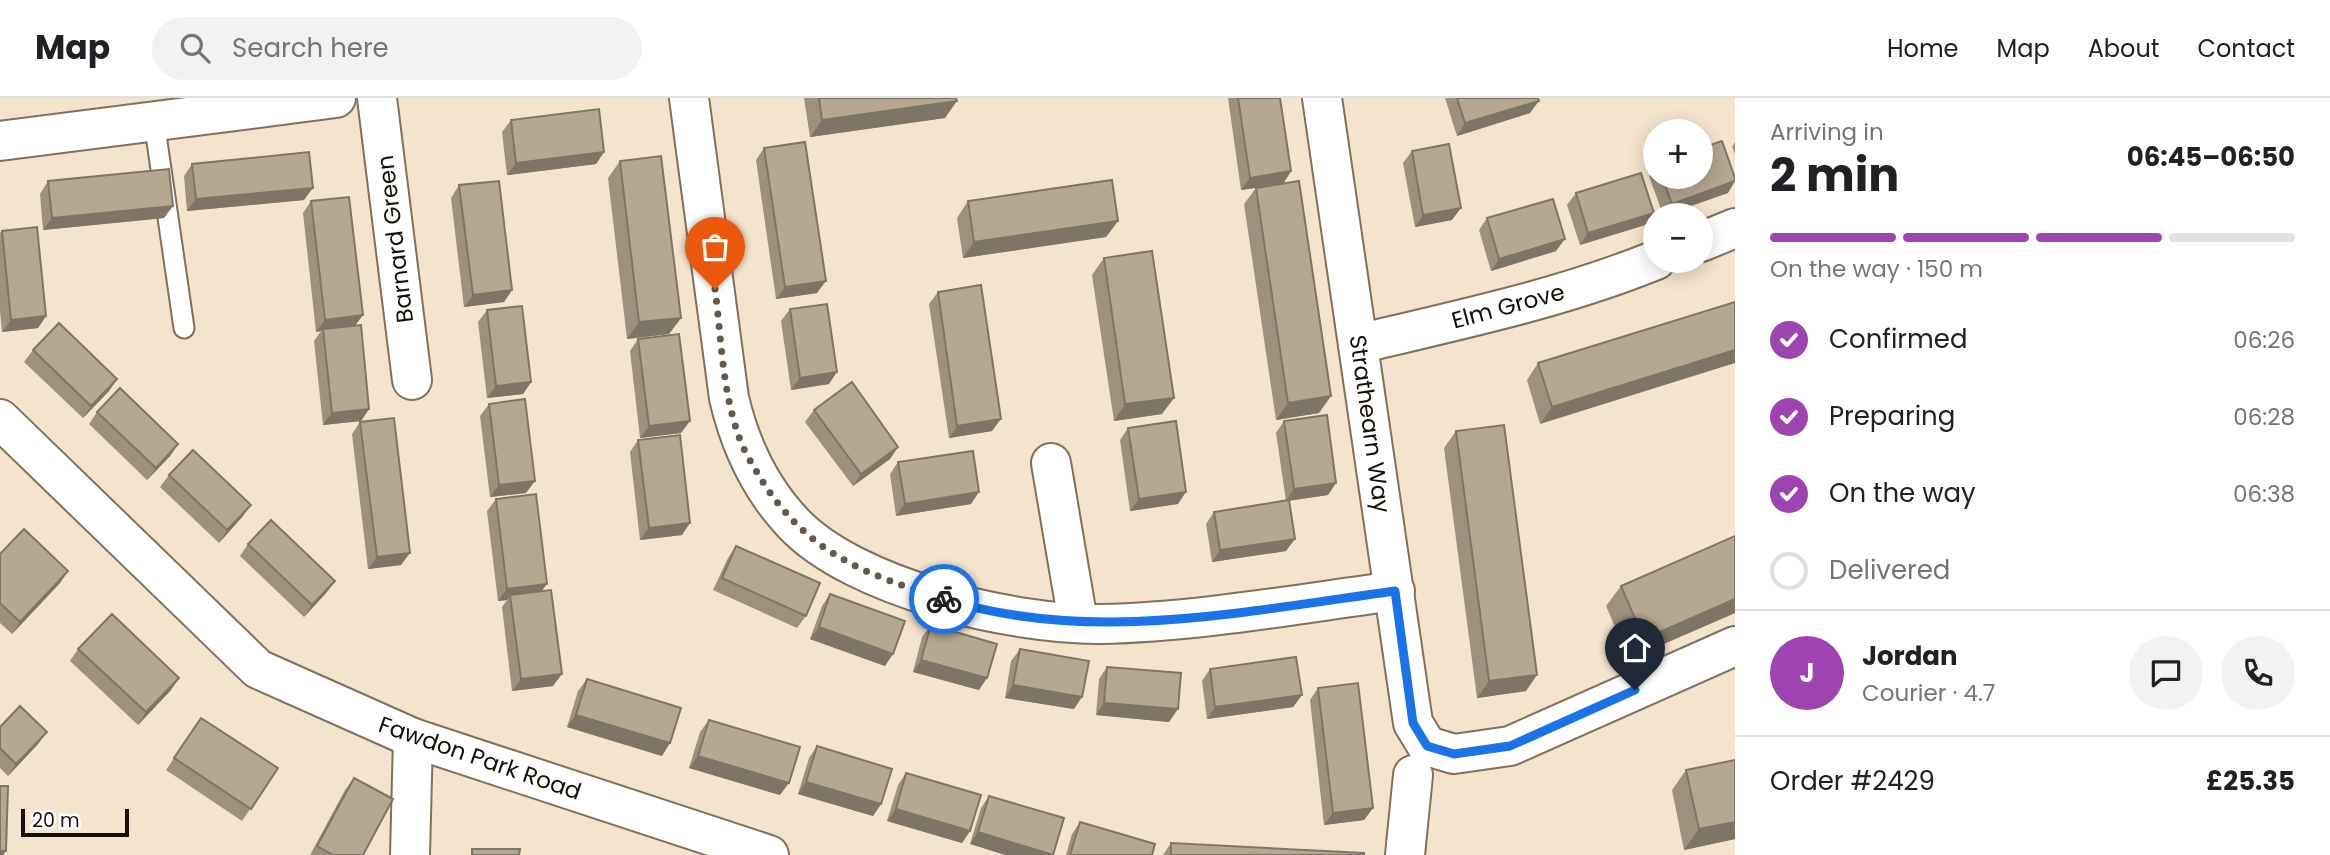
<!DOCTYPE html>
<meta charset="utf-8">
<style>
:root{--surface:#fff;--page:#f2f2f2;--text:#202124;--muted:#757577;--line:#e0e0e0;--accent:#9d44b0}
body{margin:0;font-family:Poppins,sans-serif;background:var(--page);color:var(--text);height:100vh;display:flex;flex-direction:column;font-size:26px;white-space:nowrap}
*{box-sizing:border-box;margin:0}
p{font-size:23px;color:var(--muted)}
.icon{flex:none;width:38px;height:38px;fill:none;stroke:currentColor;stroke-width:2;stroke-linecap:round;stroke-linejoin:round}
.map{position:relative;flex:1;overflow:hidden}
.details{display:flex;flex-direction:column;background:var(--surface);width:595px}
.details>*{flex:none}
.tools{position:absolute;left:1643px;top:21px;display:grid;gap:14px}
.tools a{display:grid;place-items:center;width:70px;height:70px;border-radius:50%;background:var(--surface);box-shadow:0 4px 18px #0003;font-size:35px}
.scale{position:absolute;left:21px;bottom:18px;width:108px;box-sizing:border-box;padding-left:7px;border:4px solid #140e07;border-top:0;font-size:19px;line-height:24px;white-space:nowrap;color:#140e07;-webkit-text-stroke:5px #fff;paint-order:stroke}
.pin{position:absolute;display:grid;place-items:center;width:60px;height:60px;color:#fff;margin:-72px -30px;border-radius:50% 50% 50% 0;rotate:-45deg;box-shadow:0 0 7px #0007}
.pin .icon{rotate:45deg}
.courier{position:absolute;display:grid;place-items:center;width:70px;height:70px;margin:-35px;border:5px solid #1a73e8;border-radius:50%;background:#fff;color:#222;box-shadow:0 2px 9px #0007}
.headline em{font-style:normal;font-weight:700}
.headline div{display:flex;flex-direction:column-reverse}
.headline{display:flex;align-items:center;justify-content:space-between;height:119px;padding:0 35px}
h1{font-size:46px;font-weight:700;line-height:52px}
.bar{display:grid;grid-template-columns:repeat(4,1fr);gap:10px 7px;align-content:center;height:84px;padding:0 35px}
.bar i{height:9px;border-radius:5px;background:var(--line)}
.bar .active{background:var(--accent)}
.bar p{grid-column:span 4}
.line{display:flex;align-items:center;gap:18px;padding:0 35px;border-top:2px solid var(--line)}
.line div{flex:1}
.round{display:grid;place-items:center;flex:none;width:74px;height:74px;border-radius:37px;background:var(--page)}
ol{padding:0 35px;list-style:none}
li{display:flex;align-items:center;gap:21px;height:77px}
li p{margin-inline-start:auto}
li .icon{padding:7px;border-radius:50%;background:var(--accent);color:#fff;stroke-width:4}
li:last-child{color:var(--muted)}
li i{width:38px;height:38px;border:4px solid var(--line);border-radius:50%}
header{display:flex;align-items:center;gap:42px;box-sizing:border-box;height:98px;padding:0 35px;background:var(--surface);border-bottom:2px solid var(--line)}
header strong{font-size:33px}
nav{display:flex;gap:38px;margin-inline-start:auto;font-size:24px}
.search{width:490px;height:63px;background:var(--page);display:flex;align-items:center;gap:18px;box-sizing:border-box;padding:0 24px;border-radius:38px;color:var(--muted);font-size:26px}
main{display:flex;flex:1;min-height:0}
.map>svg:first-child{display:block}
</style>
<header>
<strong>Map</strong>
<div class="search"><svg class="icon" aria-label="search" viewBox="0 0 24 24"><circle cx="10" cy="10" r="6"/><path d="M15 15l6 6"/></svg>Search here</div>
<nav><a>Home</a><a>Map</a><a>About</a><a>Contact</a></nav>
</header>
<main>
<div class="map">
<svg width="1735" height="757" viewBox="0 0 1735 757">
<rect width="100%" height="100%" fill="#f5e4cd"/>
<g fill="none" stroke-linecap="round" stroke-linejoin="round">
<defs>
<polyline id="lane" points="154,23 184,230"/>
<g id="street">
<polyline points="377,0 412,282"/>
<path d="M 689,0 L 729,300 C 740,347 760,390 793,425 C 854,490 1013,527 1100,526 C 1198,524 1297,506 1395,493"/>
<polyline points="1322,0 1413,625 1427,648 1454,656 1510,648 1735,548"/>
<polyline points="0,43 336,0"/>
<polyline points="1701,144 1735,130"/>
<path d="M 1358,246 C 1458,222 1560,201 1656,162"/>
<polyline points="0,321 258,571 413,640 769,757"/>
<polyline points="1051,365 1078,524"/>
<polyline points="410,757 413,640"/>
<polyline points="1405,757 1413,677"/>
</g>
</defs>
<use href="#lane" stroke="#80715c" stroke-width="23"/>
<use href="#street" stroke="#80715c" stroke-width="42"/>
<use href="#lane" stroke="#fff" stroke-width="19"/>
<use href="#street" stroke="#fff" stroke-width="38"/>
</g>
<g fill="#9d907d">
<polygon points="804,0 956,0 945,20 810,39"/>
<polygon points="1228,0 1280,0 1291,73 1283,86 1241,92"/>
<polygon points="1445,0 1538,0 1530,15 1457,38"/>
<polygon points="511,22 604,54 596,66 507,77 502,34"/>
<polygon points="1735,44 1735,56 1732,49"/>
<polygon points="764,50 817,195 776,201 756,62"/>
<polygon points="1412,53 1452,122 1415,129 1403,65"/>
<polygon points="620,63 681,220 669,236 627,241 608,80"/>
<polygon points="192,66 304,102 187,113 184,78"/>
<polygon points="1656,69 1656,79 1701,79 1728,95 1666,117 1663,117 1649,78"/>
<polygon points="48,83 164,120 43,132 40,96"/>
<polygon points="459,87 512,192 504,204 464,209 451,100"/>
<polygon points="1256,90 1319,315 1276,322 1244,106"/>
<polygon points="1576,95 1645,127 1580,147 1567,107"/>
<polygon points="311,103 355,228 369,311 361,323 323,327 314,243 321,233 316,234 303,115"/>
<polygon points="968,103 1118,123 1106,139 963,160 957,120"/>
<polygon points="1487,120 1556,153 1491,173 1479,132"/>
<polygon points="2,133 46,218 38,230 2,234 0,213 0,135"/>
<polygon points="1104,160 1162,316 1114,323 1092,177"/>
<polygon points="938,194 992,333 949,340 929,206"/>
<polygon points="1735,204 1540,326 1527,282 1538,265"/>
<polygon points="790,211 829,286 791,292 781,223"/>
<polygon points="487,212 531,284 523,296 487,300 478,224"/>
<polygon points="638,241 681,335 640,340 630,253"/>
<polygon points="33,252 117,281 109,293 83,320 24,264"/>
<polygon points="489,306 526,395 490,399 480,318"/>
<polygon points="814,312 898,349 890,361 853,388 805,324"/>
<polygon points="97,314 178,346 170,358 147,382 89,326"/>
<polygon points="1284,323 1328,397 1289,403 1286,453 1212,464 1206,426 1214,414 1286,403 1276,335"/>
<polygon points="360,324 401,467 368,471 352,336"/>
<polygon points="1128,330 1178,406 1130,413 1120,342"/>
<polygon points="1456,333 1526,593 1477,600 1444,350"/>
<polygon points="638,342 682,437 640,442 630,354"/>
<polygon points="898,364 971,406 896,418 890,376"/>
<polygon points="169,377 251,407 242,419 219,445 160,389"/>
<polygon points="496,401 542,493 553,588 512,593 502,509 507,502 498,503 487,413"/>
<polygon points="1735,438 1735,515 1629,561 1606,508 1621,488"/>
<polygon points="248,446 335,483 326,495 304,519 240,458"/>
<polygon points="736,448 806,518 797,530 713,492 728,460"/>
<polygon points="0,456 60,485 12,536 0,525"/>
<polygon points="830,496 885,568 810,541 822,508"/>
<polygon points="931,527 979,592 913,574 922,539"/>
<polygon points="78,551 171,592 138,627 70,563"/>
<polygon points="1020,551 1074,611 1005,600 1011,563"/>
<polygon points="1107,569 1169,624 1096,617 1099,581"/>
<polygon points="1210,571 1302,597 1293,609 1207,621 1202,583"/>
<polygon points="587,581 662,658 567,629 578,593"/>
<polygon points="1318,590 1373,710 1364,722 1324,727 1310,602"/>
<polygon points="201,620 278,670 242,723 166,672"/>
<polygon points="709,622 780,697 689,670 700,634"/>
<polygon points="0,629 38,646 8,678 0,670"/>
<polygon points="817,648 881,706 873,718 798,696 809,660"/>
<polygon points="1686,672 1735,741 1684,752 1672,692"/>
<polygon points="906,675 970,733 962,745 887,723 898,687"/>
<polygon points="354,680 363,757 310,757 345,692"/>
<polygon points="989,698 1064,720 970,746 981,710"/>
<polygon points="1080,724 1152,757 1066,757 1072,736"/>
<polygon points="1171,745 1364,757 1163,757"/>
</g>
<g fill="#7f7566">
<polygon points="957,3 945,20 810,39 822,22"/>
<polygon points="1539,3 1530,15 1457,38 1465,25"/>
<polygon points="604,54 596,66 507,77 516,65"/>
<polygon points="1291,73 1283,86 1241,92 1250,80"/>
<polygon points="1735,83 1728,95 1664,117 1672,106"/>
<polygon points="313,90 304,102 187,113 196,101"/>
<polygon points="173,108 164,120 43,132 52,120"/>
<polygon points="1461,110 1452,122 1415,129 1423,117"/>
<polygon points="1654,115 1645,127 1580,147 1588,135"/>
<polygon points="1118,123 1106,139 963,160 974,144"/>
<polygon points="1565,141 1556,153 1491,173 1499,161"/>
<polygon points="826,183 817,195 776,201 785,189"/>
<polygon points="512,192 504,204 464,209 473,197"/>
<polygon points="363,217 354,229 323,231 321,233 316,234 325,222"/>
<polygon points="46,218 38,230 2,234 11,222"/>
<polygon points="681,220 669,236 627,241 639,224"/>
<polygon points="1735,252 1735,265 1540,326 1552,309"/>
<polygon points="837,274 829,286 791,292 800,280"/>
<polygon points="117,281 109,293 83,320 91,308"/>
<polygon points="531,284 523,296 487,300 496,288"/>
<polygon points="1331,298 1319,315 1276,322 1288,305"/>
<polygon points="1174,300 1162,316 1114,323 1125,306"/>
<polygon points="369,311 361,323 323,327 332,315"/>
<polygon points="1001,321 992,333 949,340 957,328"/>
<polygon points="690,323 681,335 640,340 649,328"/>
<polygon points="178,346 170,358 147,382 156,370"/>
<polygon points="898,349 890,361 853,388 861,376"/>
<polygon points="535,383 526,395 490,399 499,387"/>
<polygon points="1336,385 1328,397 1286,403 1294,391"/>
<polygon points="979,394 971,406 896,418 905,406"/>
<polygon points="1186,394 1178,406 1130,413 1139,401"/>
<polygon points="251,407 242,419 219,445 227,432"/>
<polygon points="690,425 682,437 640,442 649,430"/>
<polygon points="1295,441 1286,453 1212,464 1220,452"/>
<polygon points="410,455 401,467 368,471 377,459"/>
<polygon points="68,473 60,485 12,536 20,524"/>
<polygon points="335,483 326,495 304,519 312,507"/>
<polygon points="547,486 538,498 510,497 507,502 498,503 507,491"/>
<polygon points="1735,501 1735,515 1629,561 1644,541"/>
<polygon points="819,529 893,556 885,568 810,541"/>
<polygon points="921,562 987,580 979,592 913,574"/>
<polygon points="562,576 553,588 512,593 521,581"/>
<polygon points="1537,577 1526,593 1477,600 1489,583"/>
<polygon points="179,580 171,592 138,627 146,614"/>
<polygon points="1013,587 1082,599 1074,611 1005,600"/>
<polygon points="1302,597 1293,609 1207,621 1215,609"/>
<polygon points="1104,605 1178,611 1169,624 1096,617"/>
<polygon points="576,617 670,645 662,658 567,629"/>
<polygon points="47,634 38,646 8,678 16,666"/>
<polygon points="698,658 789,685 780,697 689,670"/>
<polygon points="806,684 881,706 873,718 798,696"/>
<polygon points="1373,710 1364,722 1324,727 1333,715"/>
<polygon points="896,711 970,733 962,745 887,723"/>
<polygon points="1735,724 1735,741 1684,752 1699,731"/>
<polygon points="978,734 1053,757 1005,757 970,746"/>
<polygon points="0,753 6,753 3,757 0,757"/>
</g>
<g fill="#b6a791" stroke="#7f7566" stroke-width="2">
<polygon points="819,0 956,0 957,3 822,22"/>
<polygon points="1238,0 1280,0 1291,73 1250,80"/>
<polygon points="1457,0 1538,0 1539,3 1465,25"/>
<polygon points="599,11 604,54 516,65 511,22"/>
<polygon points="1722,43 1735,80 1735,83 1672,106 1662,79 1701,79 1701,50"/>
<polygon points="805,44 826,183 785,189 764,50"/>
<polygon points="1449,46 1461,110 1423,117 1412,53"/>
<polygon points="309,54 313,90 196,101 192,66"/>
<polygon points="661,58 681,220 639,224 620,63"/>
<polygon points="169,71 173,108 52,120 48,83"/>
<polygon points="1641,75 1654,115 1588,135 1576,95"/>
<polygon points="1112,82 1118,123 974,144 968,103"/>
<polygon points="499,83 512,192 473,197 459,87"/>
<polygon points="1299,83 1331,298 1288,305 1256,90"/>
<polygon points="349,99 363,217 325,222 311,103"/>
<polygon points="1553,101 1565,141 1499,161 1487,120"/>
<polygon points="37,129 46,218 11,222 2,133"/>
<polygon points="1152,153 1174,300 1125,306 1104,160"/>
<polygon points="981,187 1001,321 957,328 938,194"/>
<polygon points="1735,204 1735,252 1552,309 1538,265"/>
<polygon points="827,206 837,274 800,280 790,211"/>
<polygon points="522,208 531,284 496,288 487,212"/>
<polygon points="59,225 117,281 91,308 33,252"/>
<polygon points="361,227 369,311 332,315 323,231"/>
<polygon points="679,236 690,323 649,328 638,241"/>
<polygon points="852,284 898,349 861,376 814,312"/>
<polygon points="120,290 178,346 156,370 97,314"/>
<polygon points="525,301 535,383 499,387 489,306"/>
<polygon points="1327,317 1336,385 1294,391 1284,323"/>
<polygon points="394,320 410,455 377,459 360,324"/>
<polygon points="1176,323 1186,394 1139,401 1128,330"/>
<polygon points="1504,327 1537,577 1489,583 1456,333"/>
<polygon points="680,337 690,425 649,430 638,342"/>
<polygon points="193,352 251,407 227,432 169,377"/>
<polygon points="973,353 979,394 905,406 898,364"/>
<polygon points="536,396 547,486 507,491 496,401"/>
<polygon points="1289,402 1295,441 1220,452 1214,414"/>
<polygon points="271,422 335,483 312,507 248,446"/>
<polygon points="24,431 68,473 20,524 0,505 0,456"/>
<polygon points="1735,438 1735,501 1644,541 1621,488"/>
<polygon points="736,448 820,485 806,518 722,480"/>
<polygon points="551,492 562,576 521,581 510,497"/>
<polygon points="830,496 905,523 893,556 819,529"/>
<polygon points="112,516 179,580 146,614 78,551"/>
<polygon points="931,527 997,546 987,580 921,562"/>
<polygon points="1020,551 1089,563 1082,599 1013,587"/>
<polygon points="1296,559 1302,597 1215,609 1210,571"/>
<polygon points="1107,569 1181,575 1178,611 1104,605"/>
<polygon points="587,581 681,610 670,645 576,617"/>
<polygon points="1358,585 1373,710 1333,715 1318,590"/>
<polygon points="20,608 47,634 16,666 0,650 0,629"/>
<polygon points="201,620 278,670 251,711 174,660"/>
<polygon points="709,622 800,649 789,685 698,658"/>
<polygon points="817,648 892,671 881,706 806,684"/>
<polygon points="1735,662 1735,724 1699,731 1686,672"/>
<polygon points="906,675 981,697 970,733 896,711"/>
<polygon points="354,680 393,701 363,757 333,757 317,748"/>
<polygon points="0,688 8,688 6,753 0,753"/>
<polygon points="989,698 1064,720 1053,757 978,734"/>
<polygon points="1080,724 1155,746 1152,757 1070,757"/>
<polygon points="1171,745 1364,755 1364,757 1171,757"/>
<polygon points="472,751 520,751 519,757 472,757"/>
</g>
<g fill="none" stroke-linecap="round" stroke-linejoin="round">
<path stroke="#63594c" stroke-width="7" stroke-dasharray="0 12.6" d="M 715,191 C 721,237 722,288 737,333 C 742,350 752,366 761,381 C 807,455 864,476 944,501"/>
<path stroke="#1a73e8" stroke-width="9" d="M 944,501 C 1091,547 1246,513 1395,493 L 1413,625 L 1427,648 L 1454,656 L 1510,648 L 1635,592"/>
</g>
<g text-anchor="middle" stroke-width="6" stroke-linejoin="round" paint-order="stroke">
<g font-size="23" fill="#140e07" stroke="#fff">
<text transform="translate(395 141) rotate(-97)" y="8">Barnard Green</text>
<text transform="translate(1508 208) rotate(-15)" y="8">Elm Grove</text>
<text transform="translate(1370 326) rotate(82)" y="8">Strathearn Way</text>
<text transform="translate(480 660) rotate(19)" y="8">Fawdon Park Road</text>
</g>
</g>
</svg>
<div class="tools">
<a>+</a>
<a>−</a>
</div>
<div class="scale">20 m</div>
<div class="pin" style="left:715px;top:191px;background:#ea580c"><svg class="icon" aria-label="bag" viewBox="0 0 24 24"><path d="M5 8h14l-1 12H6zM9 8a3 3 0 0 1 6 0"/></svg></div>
<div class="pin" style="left:1635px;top:592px;background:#1f2937"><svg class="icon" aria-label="home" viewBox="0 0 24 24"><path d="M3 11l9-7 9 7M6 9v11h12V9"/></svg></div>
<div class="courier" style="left:944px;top:501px"><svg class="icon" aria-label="bike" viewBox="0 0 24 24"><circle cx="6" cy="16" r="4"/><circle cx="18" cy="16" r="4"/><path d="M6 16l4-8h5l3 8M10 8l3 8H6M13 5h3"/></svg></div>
</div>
<section class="details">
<div class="headline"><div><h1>2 min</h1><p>Arriving in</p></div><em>06:45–06:50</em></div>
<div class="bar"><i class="active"></i><i class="active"></i><i class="active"></i><i></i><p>On the way · 150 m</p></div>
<ol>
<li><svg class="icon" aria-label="check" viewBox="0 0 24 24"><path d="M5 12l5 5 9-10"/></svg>Confirmed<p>06:26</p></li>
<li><svg class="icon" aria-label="check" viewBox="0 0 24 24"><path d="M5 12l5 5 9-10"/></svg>Preparing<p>06:28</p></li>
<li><svg class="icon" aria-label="check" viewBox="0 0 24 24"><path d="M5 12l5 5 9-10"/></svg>On the way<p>06:38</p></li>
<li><i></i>Delivered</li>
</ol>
<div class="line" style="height:126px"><b class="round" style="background:var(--accent);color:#fff">J</b><div><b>Jordan</b><p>Courier · 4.7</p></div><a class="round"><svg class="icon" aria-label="chat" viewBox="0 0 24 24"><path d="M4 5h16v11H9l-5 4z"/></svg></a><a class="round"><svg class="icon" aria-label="phone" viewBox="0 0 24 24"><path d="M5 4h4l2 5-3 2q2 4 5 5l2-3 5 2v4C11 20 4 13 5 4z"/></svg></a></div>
<div class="line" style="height:91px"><div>Order #2429</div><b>£25.35</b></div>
</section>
</main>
